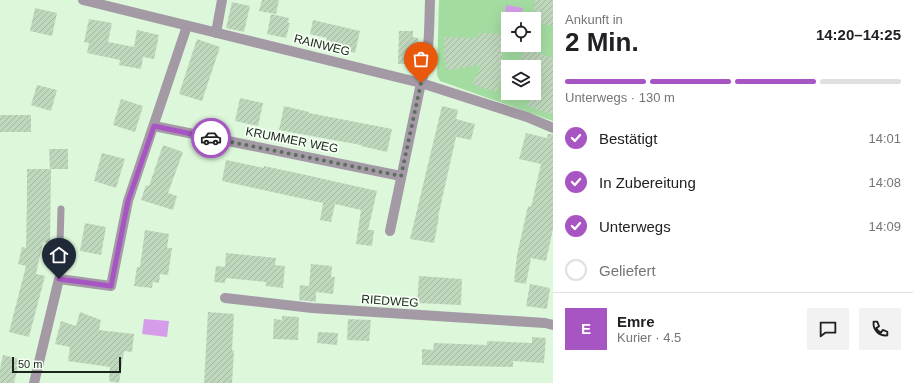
<!DOCTYPE html>
<html lang="de">
<meta charset="utf-8">
<style>
:root{--surface:#fff;--page:#f2f2f2;--text:#202124;--muted:#757577;--line:#e0e0e0;--accent:#a855c4}
body{margin:0;font-family:Helvetica,sans-serif;background:var(--page);color:var(--text);height:100vh;display:flex;flex-direction:column;font-size:15px;white-space:nowrap}
*{box-sizing:border-box;margin:0}
p{font-size:13px;color:var(--muted)}
.icon{flex:none;width:22px;height:22px;fill:none;stroke:currentColor;stroke-width:2;stroke-linecap:round;stroke-linejoin:round}
.map{position:relative;flex:1;overflow:hidden}
.side{display:flex;flex-direction:column;background:var(--surface);width:360px}
.side>*{flex:none}
.controls{position:absolute;left:501px;top:12px;display:grid;gap:8px}
.controls a{display:grid;place-items:center;width:40px;height:40px;border-radius:0px;background:var(--surface);box-shadow:0 4px 16px #0002;font-size:20px}
.scale{position:absolute;left:12px;bottom:10px;width:109px;box-sizing:border-box;padding-left:4px;border:2px solid #1a241a;border-top:0;font-size:11px;line-height:14px;white-space:nowrap;color:#1a241a;-webkit-text-stroke:3px #f5fff4;paint-order:stroke}
.pin{position:absolute;display:grid;place-items:center;width:34px;height:34px;color:#fff;margin:-41px -17px;border-radius:50% 50% 50% 0;rotate:-45deg;box-shadow:0 0 4px #0007}
.pin .icon{rotate:45deg}
.courier{position:absolute;display:grid;place-items:center;width:40px;height:40px;margin:-20px;border:3px solid #a855c4;border-radius:50%;background:#fff;color:#222;box-shadow:0 1px 5px #0007}
.headline em{font-style:normal;font-weight:800}
.headline div{display:flex;flex-direction:column-reverse}
.headline{display:flex;align-items:center;justify-content:space-between;height:68px;padding:0 12px}
h1{font-size:26px;font-weight:800;line-height:30px}
.bar{display:grid;grid-template-columns:repeat(4,1fr);gap:6px 4px;align-content:center;height:48px;padding:0 12px}
.bar i{height:5px;border-radius:3px;background:var(--line)}
.bar .active{background:var(--accent)}
.bar p{grid-column:span 4}
.line{display:flex;align-items:center;gap:10px;padding:0 12px;border-top:1px solid var(--line)}
.line div{flex:1}
.round{display:grid;place-items:center;flex:none;width:42px;height:42px;border-radius:0px;background:var(--page)}
ol{padding:0 12px;list-style:none}
li{display:flex;align-items:center;gap:12px;height:44px}
li p{margin-inline-start:auto}
li .icon{padding:4px;border-radius:50%;background:var(--accent);color:#fff;stroke-width:4}
li:last-child{color:var(--muted)}
li i{width:22px;height:22px;border:2px solid var(--line);border-radius:50%}
main{display:flex;flex:1;min-height:0}
.map>svg:first-child{display:block}
</style>
<main>
<div class="map">
<svg width="553" height="383" viewBox="0 0 553 383">
<defs>
<pattern id="building-hatch" width="6" height="6" patternUnits="userSpaceOnUse"><rect width="6" height="6" fill="#bfd8bd"/><path d="M-1 1l2-2M0 6l6-6M5 7l2-2" fill="none" stroke="#a4b9a2"/></pattern>
</defs>
<rect width="100%" height="100%" fill="#ddf7db"/>
<path fill="#a3dca1" fill-rule="evenodd" d="M 439,0 L 553,0 L 553,121 L 440,81 L 437,75 ZM 508,19 L 534,19 L 534,45 L 508,45 ZM 508,67 L 534,67 L 534,93 L 508,93 Z"/>
<g fill="#d59de9">
<polygon points="506,5 523,8 521,16 505,13"/>
<polygon points="144,319 169,321 167,337 142,334"/>
</g>
<g fill="url(#building-hatch)">
<polygon points="262,0 279,0 276,14 259,11"/>
<polygon points="535,0 553,0 553,26 534,23 533,19"/>
<polygon points="232,2 250,6 244,32 226,28"/>
<polygon points="35,8 57,13 52,36 30,31"/>
<polygon points="271,14 289,18 288,23 290,23 286,38 267,34"/>
<polygon points="89,19 112,23 108,42 134,47 137,30 159,35 154,59 143,57 141,69 119,65 120,60 87,53 89,43 84,42"/>
<polygon points="313,20 360,31 355,53 325,46 327,38 310,34"/>
<polygon points="399,31 413,31 413,37 418,38 418,52 413,52 412,64 398,64"/>
<polygon points="479,33 504,34 501,80 497,92 472,84 482,65 446,70 446,61 444,61 444,37 478,38"/>
<polygon points="197,39 220,47 202,101 179,94"/>
<polygon points="525,48 553,58 553,115 527,106 531,93 534,93 534,67 518,67"/>
<polygon points="37,85 57,90 51,111 31,105"/>
<polygon points="240,98 263,103 258,126 235,121"/>
<polygon points="121,99 143,106 135,132 113,125"/>
<polygon points="284,106 309,112 309,113 392,129 387,152 361,146 361,145 279,130"/>
<polygon points="442,106 458,110 456,119 475,124 471,140 456,137 438,217 439,217 434,243 410,239"/>
<rect x="0" y="115" width="31" height="17"/>
<polygon points="526,133 547,138 548,134 553,134 553,229 546,261 531,258 526,284 514,282 517,255 528,206 531,207 541,164 519,159"/>
<polygon points="163,145 183,152 168,193 177,196 173,210 141,200 146,185 149,186"/>
<polygon points="49,149 68,149 68,169 50,169"/>
<polygon points="102,153 125,159 116,188 94,181"/>
<polygon points="226,160 264,168 264,166 306,175 377,191 368,230 374,230 372,246 356,244 361,210 335,204 331,222 320,220 323,203 222,181"/>
<polygon points="27,169 51,169 50,243 43,242 36,274 45,276 29,337 9,332 26,266 18,264 22,247 26,248 27,198"/>
<polygon points="85,223 106,227 101,255 80,251"/>
<polygon points="145,230 169,234 167,248 172,248 168,275 160,274 159,283 153,282 152,288 134,286 137,267 140,267"/>
<polygon points="226,253 276,258 275,265 285,266 283,288 266,286 266,282 226,278 225,283 214,282 216,266 225,267"/>
<polygon points="311,264 332,266 331,277 335,277 333,294 316,292 316,302 299,300 300,285 309,286"/>
<polygon points="419,276 462,279 461,305 417,303"/>
<polygon points="530,284 550,288 547,309 526,306"/>
<polygon points="80,312 101,320 99,330 134,334 132,352 124,351 119,383 109,381 110,367 68,361 70,347 55,344 61,321 76,326"/>
<polygon points="208,312 234,314 232,350 234,351 232,383 204,383"/>
<polygon points="282,316 299,317 298,340 273,339 274,319 282,320"/>
<polygon points="348,319 371,320 369,341 347,340"/>
<polygon points="318,332 338,333 337,345 317,343"/>
<polygon points="532,337 546,338 544,363 513,361 513,367 422,365 422,349 433,350 434,343 487,345 487,341 532,343"/>
<polygon points="3,355 20,359 14,383 0,383 0,369"/>
</g>
<g fill="none" stroke-linecap="round" stroke-linejoin="round">
<polyline stroke="#a39aa6" stroke-width="7" points="59,279 61,209"/>
<g stroke="#a39aa6" stroke-width="10">
<polyline points="83,0 421,83 527,117 553,128"/>
<polyline points="216,33 222,0"/>
<polyline points="154,126 401,176"/>
<path d="M 390,231 L 421,83 C 430,56 429,28 430,0"/>
<polyline points="225,298 312,308 545,323 553,325"/>
<polyline points="34,383 59,279 111,286 128,201 187,26"/>
</g>
</g>
<g fill="none" stroke-linecap="round" stroke-linejoin="round">
<polyline stroke="#5e6e5e" stroke-width="4" stroke-dasharray="0 7.2" points="211,138 401,176 421,83"/>
<polyline stroke="#a855c4" stroke-width="5" points="59,279 111,286 128,201 154,126 211,138"/>
</g>
<g text-anchor="middle" stroke-width="3.5" stroke-linejoin="round" paint-order="stroke">
<g font-size="12" fill="#1a241a" stroke="#f5fff4">
<text transform="translate(322 45) rotate(14)" y="4">RAINWEG</text>
<text transform="translate(292 140) rotate(11)" y="4">KRUMMER WEG</text>
<text transform="translate(390 301) rotate(4)" y="4">RIEDWEG</text>
</g>
</g>
</svg>
<div class="controls">
<a><svg class="icon" aria-label="locate" viewBox="0 0 24 24"><circle cx="12" cy="12" r="6"/><path d="M12 2v4M12 18v4M2 12h4M18 12h4"/></svg></a>
<a><svg class="icon" aria-label="layers" viewBox="0 0 24 24"><path d="M12 4l9 5-9 5-9-5zM3 14l9 5 9-5"/></svg></a>
</div>
<div class="scale">50 m</div>
<div class="pin" style="left:421px;top:83px;background:#ea580c"><svg class="icon" aria-label="bag" viewBox="0 0 24 24"><path d="M5 8h14l-1 12H6zM9 8a3 3 0 0 1 6 0"/></svg></div>
<div class="pin" style="left:59px;top:279px;background:#1f2937"><svg class="icon" aria-label="home" viewBox="0 0 24 24"><path d="M3 11l9-7 9 7M6 9v11h12V9"/></svg></div>
<div class="courier" style="left:211px;top:138px"><svg class="icon" aria-label="car" viewBox="0 0 24 24"><path d="M5 17H2v-5l4-1 3-4h7l3 4 3 1v5h-3M9 17h6M6 11h13"/><circle cx="7" cy="17" r="2"/><circle cx="17" cy="17" r="2"/></svg></div>
</div>
<section class="side">
<div class="headline"><div><h1>2 Min.</h1><p>Ankunft in</p></div><em>14:20–14:25</em></div>
<div class="bar"><i class="active"></i><i class="active"></i><i class="active"></i><i></i><p>Unterwegs · 130 m</p></div>
<ol>
<li><svg class="icon" aria-label="check" viewBox="0 0 24 24"><path d="M5 12l5 5 9-10"/></svg>Bestätigt<p>14:01</p></li>
<li><svg class="icon" aria-label="check" viewBox="0 0 24 24"><path d="M5 12l5 5 9-10"/></svg>In Zubereitung<p>14:08</p></li>
<li><svg class="icon" aria-label="check" viewBox="0 0 24 24"><path d="M5 12l5 5 9-10"/></svg>Unterwegs<p>14:09</p></li>
<li><i></i>Geliefert</li>
</ol>
<div class="line" style="height:72px"><b class="round" style="background:var(--accent);color:#fff">E</b><div><b>Emre</b><p>Kurier · 4.5</p></div><a class="round"><svg class="icon" aria-label="chat" viewBox="0 0 24 24"><path d="M4 5h16v11H9l-5 4z"/></svg></a><a class="round"><svg class="icon" aria-label="phone" viewBox="0 0 24 24"><path d="M5 4h4l2 5-3 2q2 4 5 5l2-3 5 2v4C11 20 4 13 5 4z"/></svg></a></div>
</section>
</main>
